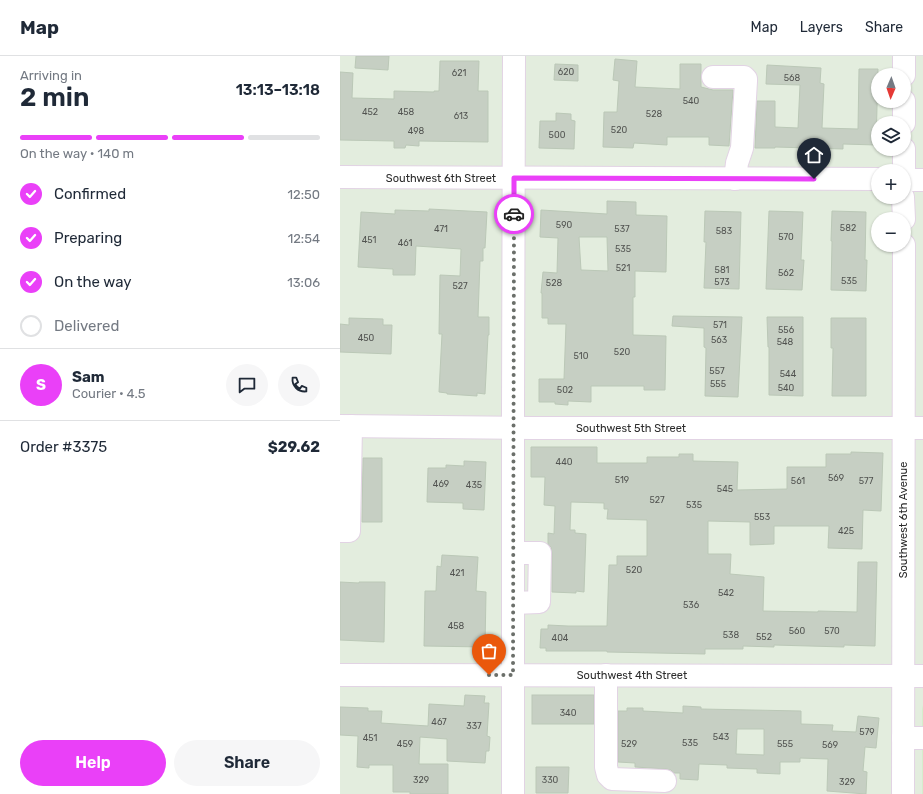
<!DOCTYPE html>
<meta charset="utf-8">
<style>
:root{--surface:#fff;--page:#f6f6f7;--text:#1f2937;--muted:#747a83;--line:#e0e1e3;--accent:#ea40f8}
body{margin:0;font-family:Rubik,sans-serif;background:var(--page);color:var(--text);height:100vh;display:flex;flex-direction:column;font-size:15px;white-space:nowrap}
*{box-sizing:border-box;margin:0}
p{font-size:13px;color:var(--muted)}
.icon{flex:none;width:22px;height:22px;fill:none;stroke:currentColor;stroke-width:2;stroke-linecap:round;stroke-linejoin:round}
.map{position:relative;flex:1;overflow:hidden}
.side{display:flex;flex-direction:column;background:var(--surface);width:340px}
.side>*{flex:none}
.needle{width:26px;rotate:182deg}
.controls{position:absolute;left:531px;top:12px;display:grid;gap:8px}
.controls a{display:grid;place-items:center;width:40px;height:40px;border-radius:50%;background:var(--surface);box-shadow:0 1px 3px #0004;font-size:20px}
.pin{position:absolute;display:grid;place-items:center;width:34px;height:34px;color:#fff;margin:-41px -17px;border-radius:50% 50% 50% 0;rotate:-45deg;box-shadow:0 0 4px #0007}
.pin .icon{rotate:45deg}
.courier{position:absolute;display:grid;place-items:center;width:40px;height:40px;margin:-20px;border:3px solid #ea40f8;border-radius:50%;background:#fff;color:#222;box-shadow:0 1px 5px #0007}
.overview em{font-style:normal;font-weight:600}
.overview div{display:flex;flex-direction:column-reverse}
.overview{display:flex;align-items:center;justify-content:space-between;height:68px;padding:0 20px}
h1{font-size:26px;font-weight:600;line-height:30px}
.bar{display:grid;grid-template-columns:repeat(4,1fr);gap:6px 4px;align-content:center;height:48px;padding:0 20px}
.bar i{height:5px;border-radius:3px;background:var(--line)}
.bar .active{background:var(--accent)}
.bar p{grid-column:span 4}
.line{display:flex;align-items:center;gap:10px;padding:0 20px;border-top:1px solid var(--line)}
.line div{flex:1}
.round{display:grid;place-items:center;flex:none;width:42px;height:42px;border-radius:21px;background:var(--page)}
ol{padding:0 20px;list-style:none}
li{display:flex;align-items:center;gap:12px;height:44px}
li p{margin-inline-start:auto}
li .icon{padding:4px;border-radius:50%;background:var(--accent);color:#fff;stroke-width:4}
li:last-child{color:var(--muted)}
li i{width:22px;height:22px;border:2px solid var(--line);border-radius:50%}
.cta{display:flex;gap:8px;margin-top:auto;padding:8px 20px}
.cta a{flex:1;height:46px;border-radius:24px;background:var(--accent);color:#fff;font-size:16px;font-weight:600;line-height:46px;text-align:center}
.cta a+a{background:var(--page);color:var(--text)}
header{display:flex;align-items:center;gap:24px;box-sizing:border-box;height:56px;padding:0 20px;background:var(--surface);border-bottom:1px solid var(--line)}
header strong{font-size:19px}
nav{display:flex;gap:22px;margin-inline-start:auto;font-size:14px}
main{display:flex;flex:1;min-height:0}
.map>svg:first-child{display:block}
</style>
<header>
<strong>Map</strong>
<nav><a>Map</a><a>Layers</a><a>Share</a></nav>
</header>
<main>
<section class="side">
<div class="overview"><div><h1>2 min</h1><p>Arriving in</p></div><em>13:13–13:18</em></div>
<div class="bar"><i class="active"></i><i class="active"></i><i class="active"></i><i></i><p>On the way · 140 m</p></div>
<ol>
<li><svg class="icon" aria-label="check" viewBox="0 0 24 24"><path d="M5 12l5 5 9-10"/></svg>Confirmed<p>12:50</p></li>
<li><svg class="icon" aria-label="check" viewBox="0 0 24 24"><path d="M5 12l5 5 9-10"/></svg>Preparing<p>12:54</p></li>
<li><svg class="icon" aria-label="check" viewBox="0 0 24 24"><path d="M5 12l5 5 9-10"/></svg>On the way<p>13:06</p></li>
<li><i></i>Delivered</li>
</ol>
<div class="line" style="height:72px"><b class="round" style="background:var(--accent);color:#fff">S</b><div><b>Sam</b><p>Courier · 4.5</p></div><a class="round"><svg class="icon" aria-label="chat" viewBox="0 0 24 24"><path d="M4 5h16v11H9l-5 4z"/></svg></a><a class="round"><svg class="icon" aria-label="phone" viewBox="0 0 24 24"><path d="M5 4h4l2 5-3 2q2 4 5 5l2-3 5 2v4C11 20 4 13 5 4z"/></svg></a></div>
<div class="line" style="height:52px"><div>Order #3375</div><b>$29.62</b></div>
<div class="cta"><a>Help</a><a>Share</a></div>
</section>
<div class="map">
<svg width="583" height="738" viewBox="0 0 583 738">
<rect width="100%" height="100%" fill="#e3edde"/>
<polygon fill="#d5eecd" points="583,649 583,738 582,738 582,653"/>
<g fill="#c6cfc3" stroke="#bbc8b7" fill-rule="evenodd">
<polygon points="16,0 49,0 48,14 15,12"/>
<polygon points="275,3 297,5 295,31 340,33 340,8 361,8 361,31 373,34 393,34 389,90 369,89 369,81 327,81 327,89 294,87 293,92 263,91 264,56 277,56 279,25 273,24"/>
<polygon points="100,5 139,5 138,35 148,35 148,86 79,85 79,90 66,89 65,92 54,92 54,85 0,84 0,16 13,17 12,42 54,43 54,35 94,36 94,35 99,35"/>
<polygon points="215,8 238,9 238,25 214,24"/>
<polygon points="427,9 481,12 480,27 484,28 482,72 518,73 519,13 538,13 536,89 503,88 503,93 435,91 435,92 415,92 417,45 435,45 435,71 458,72 460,29 426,28"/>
<polygon points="216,57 231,58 231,64 235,65 234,93 199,92 200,65 216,65"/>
<path d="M 267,145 L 296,146 L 296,159 L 327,160 L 326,216 L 295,215 L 295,241 L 293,241 L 293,279 L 326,280 L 325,334 L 304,334 L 304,330 L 251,330 L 251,346 L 228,345 L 228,349 L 215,348 L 215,346 L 199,346 L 199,323 L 224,323 L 226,268 L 208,268 L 208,262 L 202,262 L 202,237 L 201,237 L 203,216 L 217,217 L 218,182 L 200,181 L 201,154 L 267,158 ZM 239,181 L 267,181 L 268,215 L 241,214 Z"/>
<polygon points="89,153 147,156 145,192 143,192 143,205 140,205 138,261 149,261 149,279 148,279 145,338 137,337 137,340 107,338 107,337 99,336 102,278 99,278 100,219 120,220 121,193 76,190 75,219 53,219 53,213 18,211 21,156 55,158 55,154 89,155"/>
<polygon points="365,155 401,156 399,233 364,232 366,186 364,186"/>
<polygon points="429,155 463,156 461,204 464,204 462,234 426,233"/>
<polygon points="492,155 526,156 525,204 527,204 526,235 491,234 492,185 491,185"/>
<polygon points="333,260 402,261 398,341 365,340 366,292 364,291 364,272 332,270"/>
<polygon points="427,261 463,261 463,340 429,339 429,291 428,291"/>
<polygon points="9,262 43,263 43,269 52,269 51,298 0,296 0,268 9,269"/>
<polygon points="491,262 526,262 526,340 492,340 493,292 491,292"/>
<polygon points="191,391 257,391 257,407 307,407 307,401 339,401 339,398 353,398 353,405 398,406 397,434 447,433 447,411 486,411 486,398 511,398 511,396 543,397 541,455 523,454 522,493 488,492 489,470 434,470 434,488 410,489 410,466 368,465 368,498 391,498 390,518 424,521 423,555 478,556 478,555 517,556 518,506 537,506 535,590 504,589 504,591 434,589 434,591 403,590 403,593 365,593 365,598 267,596 267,595 206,595 206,592 200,592 201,573 208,573 208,569 228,570 267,570 269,509 277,509 277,500 307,500 307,464 267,463 268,453 264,453 264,447 231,446 230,474 235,474 235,477 246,478 244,536 236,535 236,537 212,536 212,497 211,491 208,488 208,477 214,478 215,450 204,449 205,421 191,421"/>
<polygon points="23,402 42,402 42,466 22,466"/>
<polygon points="124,405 146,406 144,454 123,453 123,447 87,446 88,412 106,412 106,409 124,410"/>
<polygon points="102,499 138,501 136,535 146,536 145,591 84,590 85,535 96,535 97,510 101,511"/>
<polygon points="0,526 19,527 19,526 45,526 44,586 0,584"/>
<polygon points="125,639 145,640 144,647 149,647 147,680 150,681 149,695 146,695 145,707 107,705 107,683 80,681 79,708 108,708 108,738 70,738 70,736 53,736 53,709 29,709 29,712 17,711 18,680 0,679 0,651 28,652 28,655 42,655 41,667 88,670 89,648 124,650"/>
<rect x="192" y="639" width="62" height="29"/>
<path d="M 343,650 L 361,651 L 361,653 L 461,655 L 461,668 L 493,669 L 492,675 L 516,676 L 518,660 L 539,662 L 536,692 L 525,691 L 523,715 L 527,716 L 526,738 L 487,735 L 488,703 L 460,702 L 460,706 L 440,706 L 440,718 L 417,717 L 417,713 L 387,712 L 387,709 L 359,708 L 358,724 L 340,723 L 340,717 L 334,717 L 331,714 L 326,713 L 295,711 L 295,707 L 278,706 L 278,655 L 287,655 L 287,652 L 303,652 L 303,655 L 343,657 ZM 397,673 L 424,673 L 424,699 L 396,698 Z"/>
<polygon points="196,711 229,711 228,737 196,737"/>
</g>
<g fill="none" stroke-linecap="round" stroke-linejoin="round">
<defs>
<g id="minor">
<polyline points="564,19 564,0"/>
<polyline points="373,21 404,21 406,23 406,25 402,92 397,107 395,123"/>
<polyline points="564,67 564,45"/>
<polyline points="564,115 564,93"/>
<polyline points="0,121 538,123"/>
<polyline points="564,124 583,124"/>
<polyline points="563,141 564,163"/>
<polyline points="0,370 193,372 583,372"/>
<polyline points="0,475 9,475 11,370"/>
<polyline points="173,497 200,497 199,546 173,547"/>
<polyline points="0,619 583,620"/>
<polyline points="266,619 266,711 268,719 272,723 325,725"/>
<polyline points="563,682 583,682"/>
<polyline points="173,738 173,357 174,0"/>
<polyline points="563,738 564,189"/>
</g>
</defs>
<use href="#minor" stroke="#e2d3e4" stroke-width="24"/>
<use href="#minor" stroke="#fff" stroke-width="22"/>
</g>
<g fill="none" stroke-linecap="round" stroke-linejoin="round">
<polyline stroke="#6b6f6a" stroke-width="4" stroke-dasharray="0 7.2" points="149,619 173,619 174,158"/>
<polyline stroke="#ea40f8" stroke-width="5" points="174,158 174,122 474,123"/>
</g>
<g text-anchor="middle" stroke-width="3" stroke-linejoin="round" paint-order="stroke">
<g font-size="9" fill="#525451">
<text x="226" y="19">620</text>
<text x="119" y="20">621</text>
<text x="452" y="25">568</text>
<text x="351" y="48">540</text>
<text x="30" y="59">452</text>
<text x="66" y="59">458</text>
<text x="314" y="61">528</text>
<text x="121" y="63">613</text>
<text x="279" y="77">520</text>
<text x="76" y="78">498</text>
<text x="217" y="82">500</text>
<text x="224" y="172">590</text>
<text x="508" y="175">582</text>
<text x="101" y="176">471</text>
<text x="282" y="176">537</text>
<text x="384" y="178">583</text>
<text x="446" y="184">570</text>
<text x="29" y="187">451</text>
<text x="65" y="190">461</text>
<text x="283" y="196">535</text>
<text x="283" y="215">521</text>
<text x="382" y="217">581</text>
<text x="446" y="220">562</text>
<text x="509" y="228">535</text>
<text x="382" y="229">573</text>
<text x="214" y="230">528</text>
<text x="120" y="233">527</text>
<text x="380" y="272">571</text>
<text x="446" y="277">556</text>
<text x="26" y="285">450</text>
<text x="379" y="287">563</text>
<text x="445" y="289">548</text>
<text x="282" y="299">520</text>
<text x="241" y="303">510</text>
<text x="377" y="318">557</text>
<text x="448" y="321">544</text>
<text x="378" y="331">555</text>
<text x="446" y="335">540</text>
<text x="225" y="337">502</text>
<text x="224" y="409">440</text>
<text x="496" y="425">569</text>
<text x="282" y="427">519</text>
<text x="458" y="428">561</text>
<text x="526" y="428">577</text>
<text x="101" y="431">469</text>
<text x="134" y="432">435</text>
<text x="385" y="436">545</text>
<text x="317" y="447">527</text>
<text x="354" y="452">535</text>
<text x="422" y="464">553</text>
<text x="506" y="478">425</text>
<text x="294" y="517">520</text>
<text x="117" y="520">421</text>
<text x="386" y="540">542</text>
<text x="351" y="552">536</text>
<text x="116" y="573">458</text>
<text x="457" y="578">560</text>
<text x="492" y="578">570</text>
<text x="391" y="582">538</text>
<text x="424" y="584">552</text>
<text x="220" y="585">404</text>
<text x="228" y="660">340</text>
<text x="99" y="669">467</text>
<text x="134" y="673">337</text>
<text x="527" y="679">579</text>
<text x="381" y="684">543</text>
<text x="30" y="685">451</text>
<text x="350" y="690">535</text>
<text x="65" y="691">459</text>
<text x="289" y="691">529</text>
<text x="445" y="691">555</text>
<text x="490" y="692">569</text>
<text x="81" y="727">329</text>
<text x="210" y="727">330</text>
<text x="507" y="729">329</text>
</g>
<g font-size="11" fill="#2b2b2b" stroke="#fff">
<text x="101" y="126">Southwest 6th Street</text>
<text x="291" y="376">Southwest 5th Street</text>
<text transform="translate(563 464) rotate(-90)" y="4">Southwest 6th Avenue</text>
<text x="292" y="623">Southwest 4th Street</text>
</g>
</g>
</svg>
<div class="controls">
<a><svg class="needle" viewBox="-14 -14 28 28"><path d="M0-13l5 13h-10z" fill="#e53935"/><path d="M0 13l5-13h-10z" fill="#747a83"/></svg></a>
<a><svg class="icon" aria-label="layers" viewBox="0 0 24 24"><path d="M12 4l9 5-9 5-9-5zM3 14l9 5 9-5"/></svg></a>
<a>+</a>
<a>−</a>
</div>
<div class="pin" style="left:149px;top:619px;background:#ea580c"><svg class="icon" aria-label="bag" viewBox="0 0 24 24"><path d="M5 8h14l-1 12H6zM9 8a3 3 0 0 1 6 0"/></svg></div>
<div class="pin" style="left:474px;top:123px;background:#1f2937"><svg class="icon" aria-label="home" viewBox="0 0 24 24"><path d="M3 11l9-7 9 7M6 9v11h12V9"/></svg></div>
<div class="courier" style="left:174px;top:158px"><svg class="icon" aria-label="car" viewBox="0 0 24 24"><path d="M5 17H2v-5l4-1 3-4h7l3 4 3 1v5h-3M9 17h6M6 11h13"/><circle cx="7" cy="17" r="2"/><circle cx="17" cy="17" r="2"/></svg></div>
</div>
</main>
